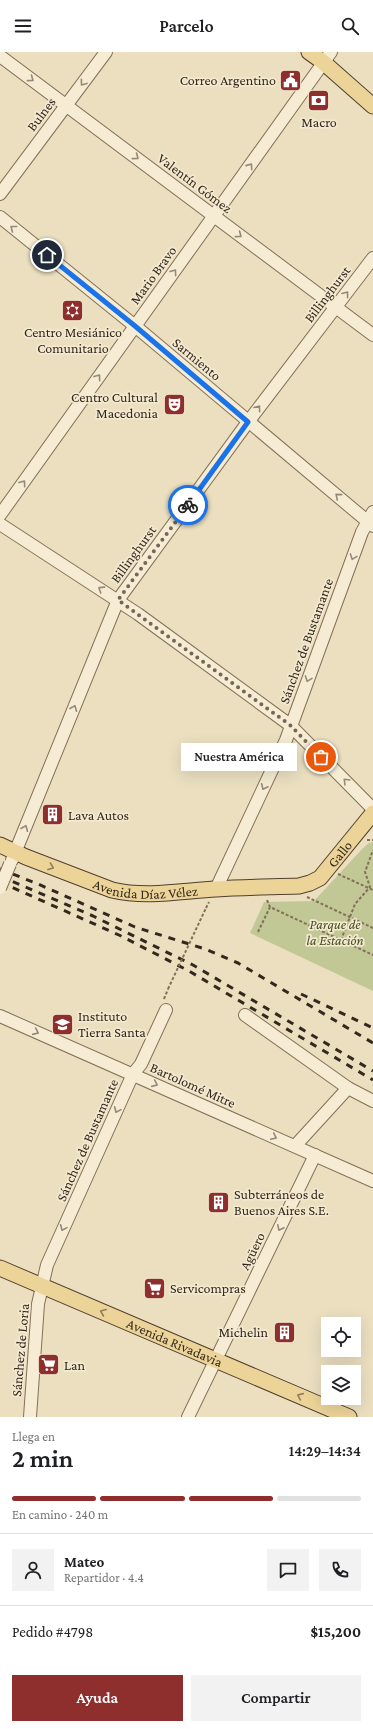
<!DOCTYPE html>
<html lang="es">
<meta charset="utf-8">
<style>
:root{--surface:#fff;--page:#f2f2f2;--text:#202124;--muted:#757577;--line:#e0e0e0;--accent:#8e2e2d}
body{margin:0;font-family:"Crimson Pro",serif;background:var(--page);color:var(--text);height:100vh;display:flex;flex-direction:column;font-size:15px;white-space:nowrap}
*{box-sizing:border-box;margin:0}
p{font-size:13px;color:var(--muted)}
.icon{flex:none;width:22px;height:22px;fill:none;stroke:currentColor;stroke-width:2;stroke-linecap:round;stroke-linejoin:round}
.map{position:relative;height:1365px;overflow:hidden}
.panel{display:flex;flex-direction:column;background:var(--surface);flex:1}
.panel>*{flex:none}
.tools{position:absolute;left:321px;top:1265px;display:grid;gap:8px}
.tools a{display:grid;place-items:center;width:40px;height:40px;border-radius:0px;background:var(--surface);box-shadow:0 4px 16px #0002;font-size:20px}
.pin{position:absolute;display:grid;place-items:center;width:34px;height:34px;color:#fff;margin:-17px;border:2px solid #fff;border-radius:50%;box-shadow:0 1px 4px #0007}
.courier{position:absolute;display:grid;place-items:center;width:40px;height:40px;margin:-20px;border:3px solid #1a73e8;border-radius:50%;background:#fff;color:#222;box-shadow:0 1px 5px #0007}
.bubble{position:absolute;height:28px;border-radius:0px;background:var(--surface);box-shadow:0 4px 16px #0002;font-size:13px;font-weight:600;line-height:28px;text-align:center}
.overview em{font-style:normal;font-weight:600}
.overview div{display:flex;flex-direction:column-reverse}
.overview{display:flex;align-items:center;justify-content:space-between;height:68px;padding:0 12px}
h1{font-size:26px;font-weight:600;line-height:30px}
.bar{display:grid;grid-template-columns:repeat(4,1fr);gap:6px 4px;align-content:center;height:48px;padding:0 12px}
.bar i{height:5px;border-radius:3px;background:var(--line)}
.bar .on{background:var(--accent)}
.bar p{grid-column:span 4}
.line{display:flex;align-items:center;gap:10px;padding:0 12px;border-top:1px solid var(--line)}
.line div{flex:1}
.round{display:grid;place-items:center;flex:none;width:42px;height:42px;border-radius:0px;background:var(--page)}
.button{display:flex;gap:8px;margin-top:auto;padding:8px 12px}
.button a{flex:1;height:46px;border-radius:0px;background:var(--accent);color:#fff;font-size:16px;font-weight:600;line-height:46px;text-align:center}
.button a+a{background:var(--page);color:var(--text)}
header{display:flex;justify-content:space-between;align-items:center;height:52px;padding:0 12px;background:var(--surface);font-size:18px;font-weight:600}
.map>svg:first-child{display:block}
</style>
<header><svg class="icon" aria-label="menu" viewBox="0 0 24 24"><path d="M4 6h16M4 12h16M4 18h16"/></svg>Parcelo<svg class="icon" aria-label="search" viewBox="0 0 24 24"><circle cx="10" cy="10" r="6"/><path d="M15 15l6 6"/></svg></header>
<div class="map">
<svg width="373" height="1365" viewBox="0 0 373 1365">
<rect width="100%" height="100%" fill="#ebdfc0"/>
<polygon fill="#c1c895" points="373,790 373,939 250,881 264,850 314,849 363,796 369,791"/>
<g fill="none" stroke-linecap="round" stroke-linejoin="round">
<defs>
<g id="minor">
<polyline points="0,4 373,283"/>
<polyline points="0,142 106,0"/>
<polyline points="0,165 135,274 373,474"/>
<polyline points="0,463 331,0"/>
<polyline points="0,472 138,562 290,673 373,757"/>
<polyline points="12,808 118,548 248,370 373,206"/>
<polyline points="216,837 286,688 362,480 373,460"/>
<polyline points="245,963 348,1036 373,1049"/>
<polyline points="0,964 373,1129"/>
<polyline points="295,1094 348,1036"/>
<polyline points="30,1365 38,1252 47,1213 133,1022 141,1012 166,958"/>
<polyline points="188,1365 315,1103"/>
</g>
<g id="major">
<polyline points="309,0 323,10 373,54"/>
<path id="s1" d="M 0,793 L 26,805 L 112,838 C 146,846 182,839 216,837 C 244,835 272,835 299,834 L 310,831 L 320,826 L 373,761"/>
<path id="s2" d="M 0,1216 L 349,1365"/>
</g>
</defs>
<use href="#minor" stroke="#837059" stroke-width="14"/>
<use href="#major" stroke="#503f2e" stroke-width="17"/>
<g stroke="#837059" stroke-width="2" stroke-dasharray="3 2" stroke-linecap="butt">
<polyline points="367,788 373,788"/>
<polyline points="338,822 373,838"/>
<polyline points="307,845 373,876"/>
<polyline points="267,848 270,855 373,903"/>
<polyline points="206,856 209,850"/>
<polyline points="258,880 270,855"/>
<polyline points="341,888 355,852 370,835 365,820 373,798"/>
<polyline points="164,947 168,937"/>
</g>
<use href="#minor" stroke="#f6ecd3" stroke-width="12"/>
<use href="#major" stroke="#ecd499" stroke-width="15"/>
<g stroke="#33281d" stroke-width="3" stroke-dasharray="7 7" stroke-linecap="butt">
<polyline points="0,817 38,832 135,875 205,897 238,911 373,991"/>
<polyline points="0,824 93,864 193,913 373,1019"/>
<polyline points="0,830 119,883 189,919 373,1028"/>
<polyline points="301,942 373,976"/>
</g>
<defs>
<polyline id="minor-bridge" points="0,836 10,812"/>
</defs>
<use href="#minor-bridge" stroke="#837059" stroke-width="14" stroke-linecap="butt"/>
<polyline stroke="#837059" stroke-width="2" stroke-dasharray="3 2" stroke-linecap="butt" points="168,937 206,856"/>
<use href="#minor-bridge" stroke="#f6ecd3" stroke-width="12"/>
</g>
<defs><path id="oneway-chevron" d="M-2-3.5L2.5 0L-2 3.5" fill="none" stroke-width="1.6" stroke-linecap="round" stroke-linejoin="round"/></defs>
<g stroke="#948a78">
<use href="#oneway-chevron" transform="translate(31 27) rotate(36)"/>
<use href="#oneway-chevron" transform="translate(83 31) rotate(126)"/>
<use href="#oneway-chevron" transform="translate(136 105) rotate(37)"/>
<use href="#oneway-chevron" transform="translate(250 114) rotate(-55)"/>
<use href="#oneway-chevron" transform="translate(13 176) rotate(-142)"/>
<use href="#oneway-chevron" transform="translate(239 183) rotate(37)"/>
<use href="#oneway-chevron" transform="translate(174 220) rotate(-54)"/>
<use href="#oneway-chevron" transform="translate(346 242) rotate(-53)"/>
<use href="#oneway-chevron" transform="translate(98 325) rotate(-54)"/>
<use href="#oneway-chevron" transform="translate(258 356) rotate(-53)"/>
<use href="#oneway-chevron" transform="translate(23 431) rotate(-54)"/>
<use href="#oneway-chevron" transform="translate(338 444) rotate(-140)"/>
<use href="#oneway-chevron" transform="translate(353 505) rotate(110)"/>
<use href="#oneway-chevron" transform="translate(101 537) rotate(-147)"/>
<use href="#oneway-chevron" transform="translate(308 627) rotate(110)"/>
<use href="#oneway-chevron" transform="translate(74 656) rotate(-68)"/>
<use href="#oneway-chevron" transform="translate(346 729) rotate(-135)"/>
<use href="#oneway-chevron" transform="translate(264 735) rotate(115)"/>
<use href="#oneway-chevron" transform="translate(25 776) rotate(-68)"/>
<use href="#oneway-chevron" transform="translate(36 980) rotate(24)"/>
<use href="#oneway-chevron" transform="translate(155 1032) rotate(24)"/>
<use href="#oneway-chevron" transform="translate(117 1058) rotate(114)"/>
<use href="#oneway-chevron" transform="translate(274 1085) rotate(25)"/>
<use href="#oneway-chevron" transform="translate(63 1176) rotate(114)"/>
<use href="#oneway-chevron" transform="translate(280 1176) rotate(116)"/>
</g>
<g stroke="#907e5b">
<use href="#oneway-chevron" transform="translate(51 815) rotate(21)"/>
<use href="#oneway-chevron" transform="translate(103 1260) rotate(-157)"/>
<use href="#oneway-chevron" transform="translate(300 1344) rotate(-156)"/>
</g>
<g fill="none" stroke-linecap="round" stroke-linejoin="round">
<polyline stroke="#736856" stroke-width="4" stroke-dasharray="0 7.2" points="188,453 118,548 290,673 321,705"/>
<polyline stroke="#1a73e8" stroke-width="5" points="47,203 135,274 248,370 188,453"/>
</g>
<defs>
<symbol id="civic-square" viewBox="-11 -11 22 22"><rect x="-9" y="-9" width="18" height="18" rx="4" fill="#8e2e2d" stroke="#f3e9cf"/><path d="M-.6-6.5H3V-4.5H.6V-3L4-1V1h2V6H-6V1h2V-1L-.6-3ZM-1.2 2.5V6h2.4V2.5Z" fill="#fff"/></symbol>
<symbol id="bank-square" viewBox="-11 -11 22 22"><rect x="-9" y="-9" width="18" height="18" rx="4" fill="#8e2e2d" stroke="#f3e9cf"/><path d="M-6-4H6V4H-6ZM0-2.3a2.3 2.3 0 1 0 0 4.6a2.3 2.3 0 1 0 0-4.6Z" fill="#fff"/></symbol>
<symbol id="synagogue-square" viewBox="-11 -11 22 22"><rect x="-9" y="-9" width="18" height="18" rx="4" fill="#8e2e2d" stroke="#f3e9cf"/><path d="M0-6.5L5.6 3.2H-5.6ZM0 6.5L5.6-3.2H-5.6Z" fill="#fff"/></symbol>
<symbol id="theatre-square" viewBox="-11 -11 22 22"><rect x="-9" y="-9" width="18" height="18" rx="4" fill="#8e2e2d" stroke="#f3e9cf"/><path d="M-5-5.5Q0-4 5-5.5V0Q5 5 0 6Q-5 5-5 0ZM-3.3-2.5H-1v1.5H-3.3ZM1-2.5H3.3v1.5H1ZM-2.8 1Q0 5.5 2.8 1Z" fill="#fff"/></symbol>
<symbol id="building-square" viewBox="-11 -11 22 22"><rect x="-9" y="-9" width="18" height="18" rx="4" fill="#8e2e2d" stroke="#f3e9cf"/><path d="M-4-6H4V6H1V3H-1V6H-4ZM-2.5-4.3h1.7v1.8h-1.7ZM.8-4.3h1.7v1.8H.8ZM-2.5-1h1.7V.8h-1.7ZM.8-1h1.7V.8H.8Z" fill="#fff"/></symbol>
<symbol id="school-square" viewBox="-11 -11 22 22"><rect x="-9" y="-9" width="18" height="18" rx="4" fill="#8e2e2d" stroke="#f3e9cf"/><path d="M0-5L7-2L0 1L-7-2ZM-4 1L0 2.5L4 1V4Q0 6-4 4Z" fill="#fff"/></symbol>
<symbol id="supermarket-square" viewBox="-11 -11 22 22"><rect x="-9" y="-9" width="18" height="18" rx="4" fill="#8e2e2d" stroke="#f3e9cf"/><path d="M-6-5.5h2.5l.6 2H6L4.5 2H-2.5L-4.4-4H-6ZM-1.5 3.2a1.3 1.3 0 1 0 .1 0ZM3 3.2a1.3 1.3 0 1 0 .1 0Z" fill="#fff"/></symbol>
</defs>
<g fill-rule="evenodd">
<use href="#civic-square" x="278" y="16" width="25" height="25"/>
<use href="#bank-square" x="306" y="36" width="25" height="25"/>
<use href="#synagogue-square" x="60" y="246" width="25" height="25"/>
<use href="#theatre-square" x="162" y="340" width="25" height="25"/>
<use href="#building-square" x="40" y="750" width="25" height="25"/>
<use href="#school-square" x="50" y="960" width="25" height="25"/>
<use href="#building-square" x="206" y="1138" width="25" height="25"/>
<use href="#supermarket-square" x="142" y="1224" width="25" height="25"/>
<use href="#building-square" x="272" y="1268" width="25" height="25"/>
<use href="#supermarket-square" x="36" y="1300" width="25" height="25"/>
</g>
<g text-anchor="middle" stroke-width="3.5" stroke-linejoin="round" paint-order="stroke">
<g font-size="14" fill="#33281d" stroke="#f3e9cf" text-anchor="start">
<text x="276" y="33" text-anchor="end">Correo Argentino</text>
<text x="319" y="75" text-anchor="middle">Macro</text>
<text x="73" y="285" text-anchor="middle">Centro Mesiánico<tspan x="73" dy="16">Comunitario</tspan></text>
<text x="158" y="350" text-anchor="end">Centro Cultural<tspan x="158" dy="16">Macedonia</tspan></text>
<text x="68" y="768">Lava Autos</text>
<text x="78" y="969">Instituto<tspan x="78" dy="16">Tierra Santa</tspan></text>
<text x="234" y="1147">Subterráneos de<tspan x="234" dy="16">Buenos Aires S.E.</tspan></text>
<text x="170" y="1241">Servicompras</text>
<text x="268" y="1285" text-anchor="end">Michelin</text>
<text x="64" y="1318">Lan</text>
</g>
<g font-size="14" fill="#33281d" stroke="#f3e9cf">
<text transform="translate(41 62) rotate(-53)" y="5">Bulnes</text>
<text transform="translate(195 131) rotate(37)" y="5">Valentín Gómez</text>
<text transform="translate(153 223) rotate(-54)" y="5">Mario Bravo</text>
<text transform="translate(327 242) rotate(-53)" y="5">Billinghurst</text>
<text transform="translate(197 307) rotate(40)" y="5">Sarmiento</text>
<text transform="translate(133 502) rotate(-54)" y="5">Billinghurst</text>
<text transform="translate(306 589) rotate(-70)" y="5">Sánchez de Bustamante</text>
<text dy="5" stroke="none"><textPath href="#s1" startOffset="362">Gallo</textPath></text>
<text dy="5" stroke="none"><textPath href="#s1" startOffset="154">Avenida Díaz Vélez</textPath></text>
<text transform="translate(193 1033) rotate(24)" y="5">Bartolomé Mitre</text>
<text transform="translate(87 1088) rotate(-66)" y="5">Sánchez de Bustamante</text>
<text transform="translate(252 1199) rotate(-64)" y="5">Agüero</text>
<text dy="5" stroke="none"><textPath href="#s2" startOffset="190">Avenida Rivadavia</textPath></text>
<text transform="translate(20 1298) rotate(-85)" y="5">Sánchez de Loria</text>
</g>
<g font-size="14" font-style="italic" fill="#434e25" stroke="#f3e9cf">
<text x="335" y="877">Parque de<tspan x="335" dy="16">la Estación</tspan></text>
</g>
</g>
</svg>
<div class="tools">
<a><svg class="icon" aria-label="locate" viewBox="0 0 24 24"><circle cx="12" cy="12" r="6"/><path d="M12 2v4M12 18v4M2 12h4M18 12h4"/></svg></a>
<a><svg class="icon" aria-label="layers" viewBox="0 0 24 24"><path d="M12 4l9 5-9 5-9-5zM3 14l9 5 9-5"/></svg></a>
</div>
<div class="pin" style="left:321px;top:705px;background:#ea580c"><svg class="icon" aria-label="bag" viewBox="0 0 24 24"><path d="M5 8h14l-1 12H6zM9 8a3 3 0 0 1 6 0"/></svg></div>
<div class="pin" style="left:47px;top:203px;background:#1f2937"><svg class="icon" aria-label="home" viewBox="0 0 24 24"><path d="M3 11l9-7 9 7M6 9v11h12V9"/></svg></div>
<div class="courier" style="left:188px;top:453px"><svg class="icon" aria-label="bike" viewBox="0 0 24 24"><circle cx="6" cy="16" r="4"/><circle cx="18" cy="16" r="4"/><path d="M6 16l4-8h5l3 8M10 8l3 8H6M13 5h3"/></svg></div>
<div class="bubble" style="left:181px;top:691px;width:116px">Nuestra América</div>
</div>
<section class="panel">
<div class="overview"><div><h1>2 min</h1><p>Llega en</p></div><em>14:29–14:34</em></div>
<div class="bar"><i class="on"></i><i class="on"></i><i class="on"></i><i></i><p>En camino · 240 m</p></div>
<div class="line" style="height:72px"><a class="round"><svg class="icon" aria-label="person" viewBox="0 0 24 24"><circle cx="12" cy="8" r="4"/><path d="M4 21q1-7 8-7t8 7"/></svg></a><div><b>Mateo</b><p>Repartidor · 4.4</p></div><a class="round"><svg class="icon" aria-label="chat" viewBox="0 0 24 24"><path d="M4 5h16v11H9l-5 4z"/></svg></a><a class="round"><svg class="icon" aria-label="phone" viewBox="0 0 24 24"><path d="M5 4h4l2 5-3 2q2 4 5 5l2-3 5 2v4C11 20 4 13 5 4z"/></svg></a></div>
<div class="line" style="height:52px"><div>Pedido #4798</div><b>$15,200</b></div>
<div class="button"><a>Ayuda</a><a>Compartir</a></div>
</section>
